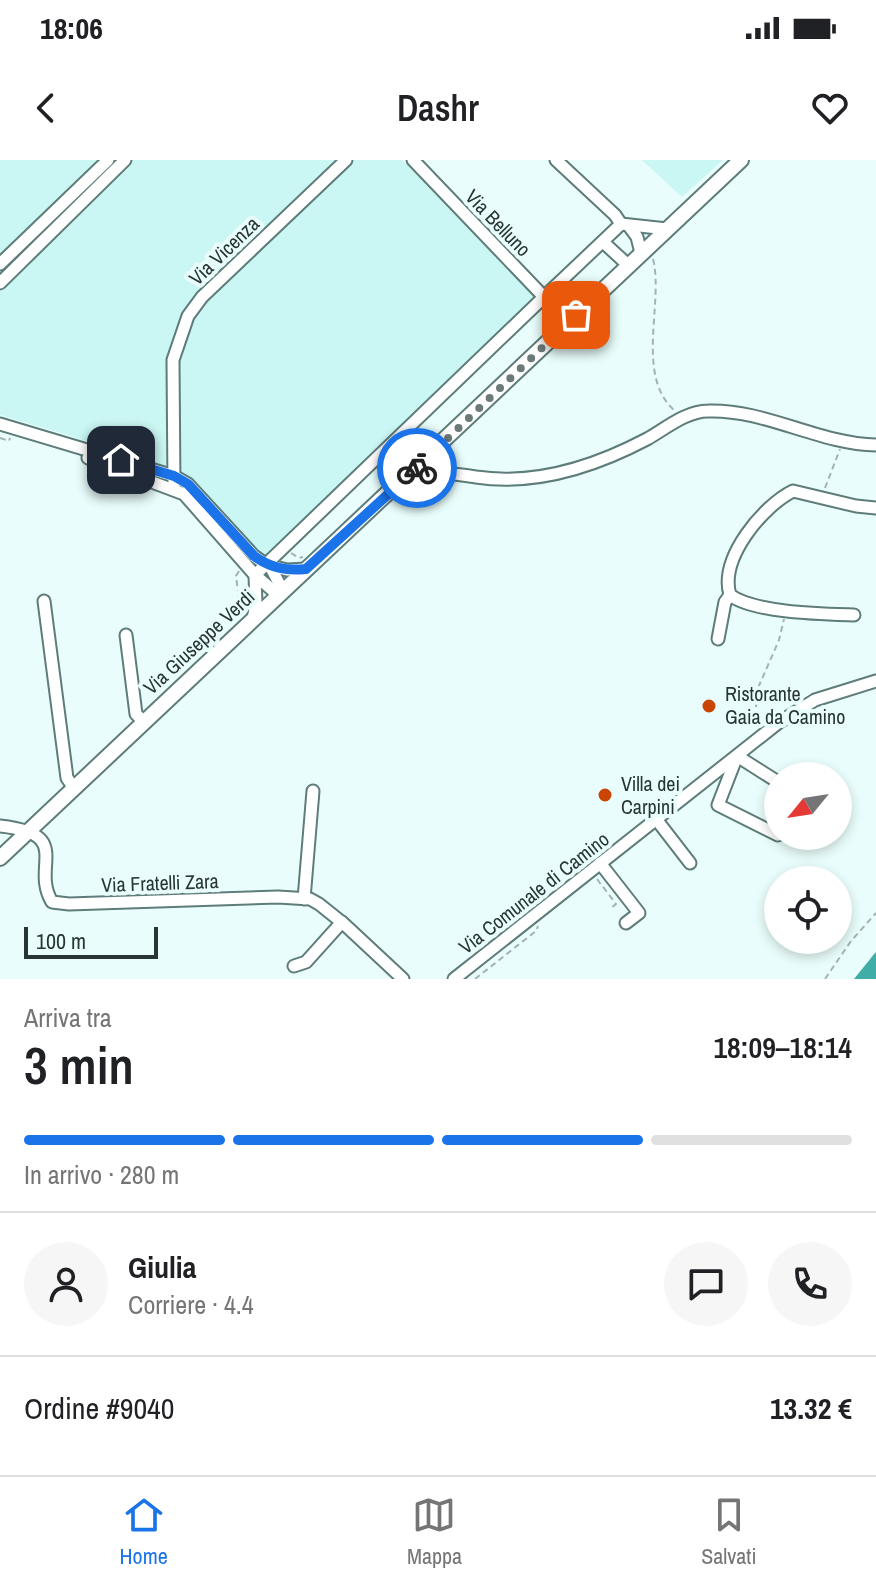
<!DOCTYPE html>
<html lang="it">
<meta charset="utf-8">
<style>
:root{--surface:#fff;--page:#f6f6f6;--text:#202124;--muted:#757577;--line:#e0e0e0;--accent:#1a73e8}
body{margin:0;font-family:"Archivo Narrow",sans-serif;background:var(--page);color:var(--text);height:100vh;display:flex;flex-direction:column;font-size:30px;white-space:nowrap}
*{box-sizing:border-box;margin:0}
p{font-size:26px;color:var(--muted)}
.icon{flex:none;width:44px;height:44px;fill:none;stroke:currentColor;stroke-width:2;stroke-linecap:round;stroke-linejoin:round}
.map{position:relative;height:819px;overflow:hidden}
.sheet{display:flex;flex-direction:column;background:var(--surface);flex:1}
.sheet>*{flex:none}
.needle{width:52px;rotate:240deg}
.controls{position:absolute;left:764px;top:602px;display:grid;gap:16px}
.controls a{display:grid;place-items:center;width:88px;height:88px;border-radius:50%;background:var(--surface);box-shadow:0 4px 12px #0003;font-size:40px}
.scale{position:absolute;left:24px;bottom:20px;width:134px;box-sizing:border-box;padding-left:8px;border:4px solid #283534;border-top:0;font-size:22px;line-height:28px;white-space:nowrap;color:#283534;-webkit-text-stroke:6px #e9fefc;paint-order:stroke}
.pin{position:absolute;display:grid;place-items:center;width:68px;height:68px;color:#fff;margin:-34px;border-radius:16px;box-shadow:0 4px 12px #0006}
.courier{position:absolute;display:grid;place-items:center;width:80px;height:80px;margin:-40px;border:6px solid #1a73e8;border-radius:50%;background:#fff;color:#222;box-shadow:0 2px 10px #0007}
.summary em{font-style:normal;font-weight:600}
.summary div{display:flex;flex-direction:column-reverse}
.summary{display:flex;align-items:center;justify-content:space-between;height:136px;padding:0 24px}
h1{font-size:52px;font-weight:600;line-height:60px}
.bar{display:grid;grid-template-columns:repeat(4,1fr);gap:12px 8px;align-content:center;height:96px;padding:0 24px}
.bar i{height:10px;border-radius:6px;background:var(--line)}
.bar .selected{background:var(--accent)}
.bar p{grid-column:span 4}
.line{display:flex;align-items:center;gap:20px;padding:0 24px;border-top:2px solid var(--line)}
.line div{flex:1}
.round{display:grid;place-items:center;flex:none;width:84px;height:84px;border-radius:42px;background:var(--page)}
.status{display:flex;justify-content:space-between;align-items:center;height:56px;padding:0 40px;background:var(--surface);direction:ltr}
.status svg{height:22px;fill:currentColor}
header{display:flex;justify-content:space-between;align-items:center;height:104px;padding:0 24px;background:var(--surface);font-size:36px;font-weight:600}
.menu{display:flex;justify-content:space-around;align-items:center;height:112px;border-top:2px solid var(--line);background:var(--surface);font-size:22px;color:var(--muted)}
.menu a{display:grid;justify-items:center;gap:4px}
.menu .selected{color:var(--accent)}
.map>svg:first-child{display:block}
</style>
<div class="status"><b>18:06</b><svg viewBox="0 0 49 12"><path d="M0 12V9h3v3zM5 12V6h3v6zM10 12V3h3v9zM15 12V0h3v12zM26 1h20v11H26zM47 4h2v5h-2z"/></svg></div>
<header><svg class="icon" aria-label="back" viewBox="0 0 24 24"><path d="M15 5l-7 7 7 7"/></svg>Dashr<svg class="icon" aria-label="heart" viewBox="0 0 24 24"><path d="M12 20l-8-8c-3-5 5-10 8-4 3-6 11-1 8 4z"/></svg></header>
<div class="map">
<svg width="876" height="819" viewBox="0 0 876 819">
<rect width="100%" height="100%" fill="#e9fefc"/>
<g fill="#caf7f3">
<polygon points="0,0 402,0 534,137 264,398 190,317 68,275 0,255"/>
<polygon points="642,0 723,0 682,37"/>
</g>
<polygon fill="#40ada7" points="876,792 876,819 854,819 875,793"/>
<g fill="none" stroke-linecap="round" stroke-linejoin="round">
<defs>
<g id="minor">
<polyline points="413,0 544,137 621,64"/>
<polyline points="556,0 615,55 621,64"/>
<polyline points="621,64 667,69"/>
<polyline points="629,66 637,77 641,93"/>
<polyline points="603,82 628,105"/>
<polyline points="0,104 108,0"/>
<polyline points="0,123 125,0"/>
<polyline points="0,264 174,316 188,324 254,396 271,408 283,431"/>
<polyline points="88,298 184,334 255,415 278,435"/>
<path d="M 423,302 C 436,314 459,314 476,317 C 536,326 594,307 647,279 C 665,269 686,251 708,251 C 765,249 819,284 876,285"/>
<polyline points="174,329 173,200 188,156 202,137 346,0"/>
<polyline points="267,405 287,410 306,409"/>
<polyline points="255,415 544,137"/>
<polyline points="44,441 67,618 74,628"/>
<path d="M 854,455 C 824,454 754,453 730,435 C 719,398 763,346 793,331 L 856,346 L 876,348"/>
<polyline points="253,459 256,444 255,415"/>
<polyline points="126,475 136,554 144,562"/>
<polyline points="718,479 725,442 730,435"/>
<polyline points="778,622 737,596 718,645 778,675"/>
<polyline points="656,659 690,703"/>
<path d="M 0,666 C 75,674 30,706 52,742 L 69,744 L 278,737 L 310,739 L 319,744 L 344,764 L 403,819"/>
<polyline points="600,703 639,753 626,763"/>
<polyline points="304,739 313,631"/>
<polyline points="294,806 306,802 342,762"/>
<polyline points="454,819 778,563 815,540 876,521"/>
</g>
<polyline id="major" points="0,698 741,0"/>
</defs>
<use href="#minor" stroke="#5d7c7a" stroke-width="15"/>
<use href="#major" stroke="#5d7c7a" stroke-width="18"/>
<g stroke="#a1b3b2" stroke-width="2" stroke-dasharray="6 4" stroke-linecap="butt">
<path d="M 653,99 C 664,142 635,215 674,250"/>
<polyline points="0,278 9,281 10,278"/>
<polyline points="825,328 840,289"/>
<polyline points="291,393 299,398 303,397"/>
<polyline points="239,411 236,416 241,455"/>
<polyline points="754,567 758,528 779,480 784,459"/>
<polyline points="597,719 616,744 611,748"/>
<polyline points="475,819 536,771 538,766"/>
<polyline points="825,819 851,781 876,753"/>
</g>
<use href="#minor" stroke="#fff" stroke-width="11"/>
<use href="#major" stroke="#fff" stroke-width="14"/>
</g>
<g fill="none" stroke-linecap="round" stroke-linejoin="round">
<polyline stroke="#6c7b7a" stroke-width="8" stroke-dasharray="0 14.4" points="417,308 576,155"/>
<path stroke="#1a73e8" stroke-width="10" d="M 121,300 L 174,316 L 188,324 L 254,396 C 271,408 286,411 306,409 L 417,308"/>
</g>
<g fill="#ca4501" stroke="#e9fefc" stroke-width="3">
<circle cx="709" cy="546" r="8"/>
<circle cx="605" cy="635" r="8"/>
</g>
<g text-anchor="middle" stroke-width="8" stroke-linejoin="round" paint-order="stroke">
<g font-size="20" fill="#283534" stroke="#e9fefc">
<text transform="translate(498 63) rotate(46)" y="7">Via Belluno</text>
<text transform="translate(224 91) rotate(-44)" y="7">Via Vicenza</text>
<text transform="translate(199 482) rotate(-43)" y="7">Via Giuseppe Verdi</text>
<text transform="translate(160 723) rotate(-2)" y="7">Via Fratelli Zara</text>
<text transform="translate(534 733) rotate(-38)" y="7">Via Comunale di Camino</text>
</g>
<g font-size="20" fill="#283534" stroke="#e9fefc" text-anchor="start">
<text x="725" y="541">Ristorante<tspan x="725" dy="23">Gaia da Camino</tspan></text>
<text x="621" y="631">Villa dei<tspan x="621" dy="23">Carpini</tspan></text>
</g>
</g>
</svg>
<div class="controls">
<a><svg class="needle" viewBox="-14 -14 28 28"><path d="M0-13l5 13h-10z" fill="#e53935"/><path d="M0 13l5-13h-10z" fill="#757577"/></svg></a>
<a><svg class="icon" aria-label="locate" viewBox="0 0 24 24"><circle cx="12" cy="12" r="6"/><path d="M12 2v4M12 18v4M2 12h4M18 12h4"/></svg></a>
</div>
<div class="scale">100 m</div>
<div class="pin" style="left:576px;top:155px;background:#ea580c"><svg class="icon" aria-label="bag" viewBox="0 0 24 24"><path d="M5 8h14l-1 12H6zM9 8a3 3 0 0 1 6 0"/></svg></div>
<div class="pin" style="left:121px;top:300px;background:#1f2937"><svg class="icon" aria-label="home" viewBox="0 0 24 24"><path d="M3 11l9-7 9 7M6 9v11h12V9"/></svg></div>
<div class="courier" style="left:417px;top:308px"><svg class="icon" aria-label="bike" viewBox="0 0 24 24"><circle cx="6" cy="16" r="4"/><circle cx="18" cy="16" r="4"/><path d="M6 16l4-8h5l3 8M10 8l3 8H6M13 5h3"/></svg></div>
</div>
<section class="sheet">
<div class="summary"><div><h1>3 min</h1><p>Arriva tra</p></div><em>18:09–18:14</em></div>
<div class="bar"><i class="selected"></i><i class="selected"></i><i class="selected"></i><i></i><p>In arrivo · 280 m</p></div>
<div class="line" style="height:144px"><a class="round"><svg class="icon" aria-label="person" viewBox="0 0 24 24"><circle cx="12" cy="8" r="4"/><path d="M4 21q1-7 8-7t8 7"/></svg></a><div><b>Giulia</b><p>Corriere · 4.4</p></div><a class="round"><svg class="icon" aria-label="chat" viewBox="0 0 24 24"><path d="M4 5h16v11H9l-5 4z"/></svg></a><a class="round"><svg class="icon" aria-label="phone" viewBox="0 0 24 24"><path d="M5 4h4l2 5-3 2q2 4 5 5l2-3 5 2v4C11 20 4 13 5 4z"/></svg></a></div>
<div class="line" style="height:104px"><div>Ordine #9040</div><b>13.32 €</b></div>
</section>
<nav class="menu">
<a class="selected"><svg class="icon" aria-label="home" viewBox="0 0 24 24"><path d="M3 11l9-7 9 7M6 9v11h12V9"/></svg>Home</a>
<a><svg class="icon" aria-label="map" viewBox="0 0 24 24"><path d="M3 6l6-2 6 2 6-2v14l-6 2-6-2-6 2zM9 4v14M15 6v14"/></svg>Mappa</a>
<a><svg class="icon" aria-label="saved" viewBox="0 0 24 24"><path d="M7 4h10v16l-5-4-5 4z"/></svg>Salvati</a>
</nav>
